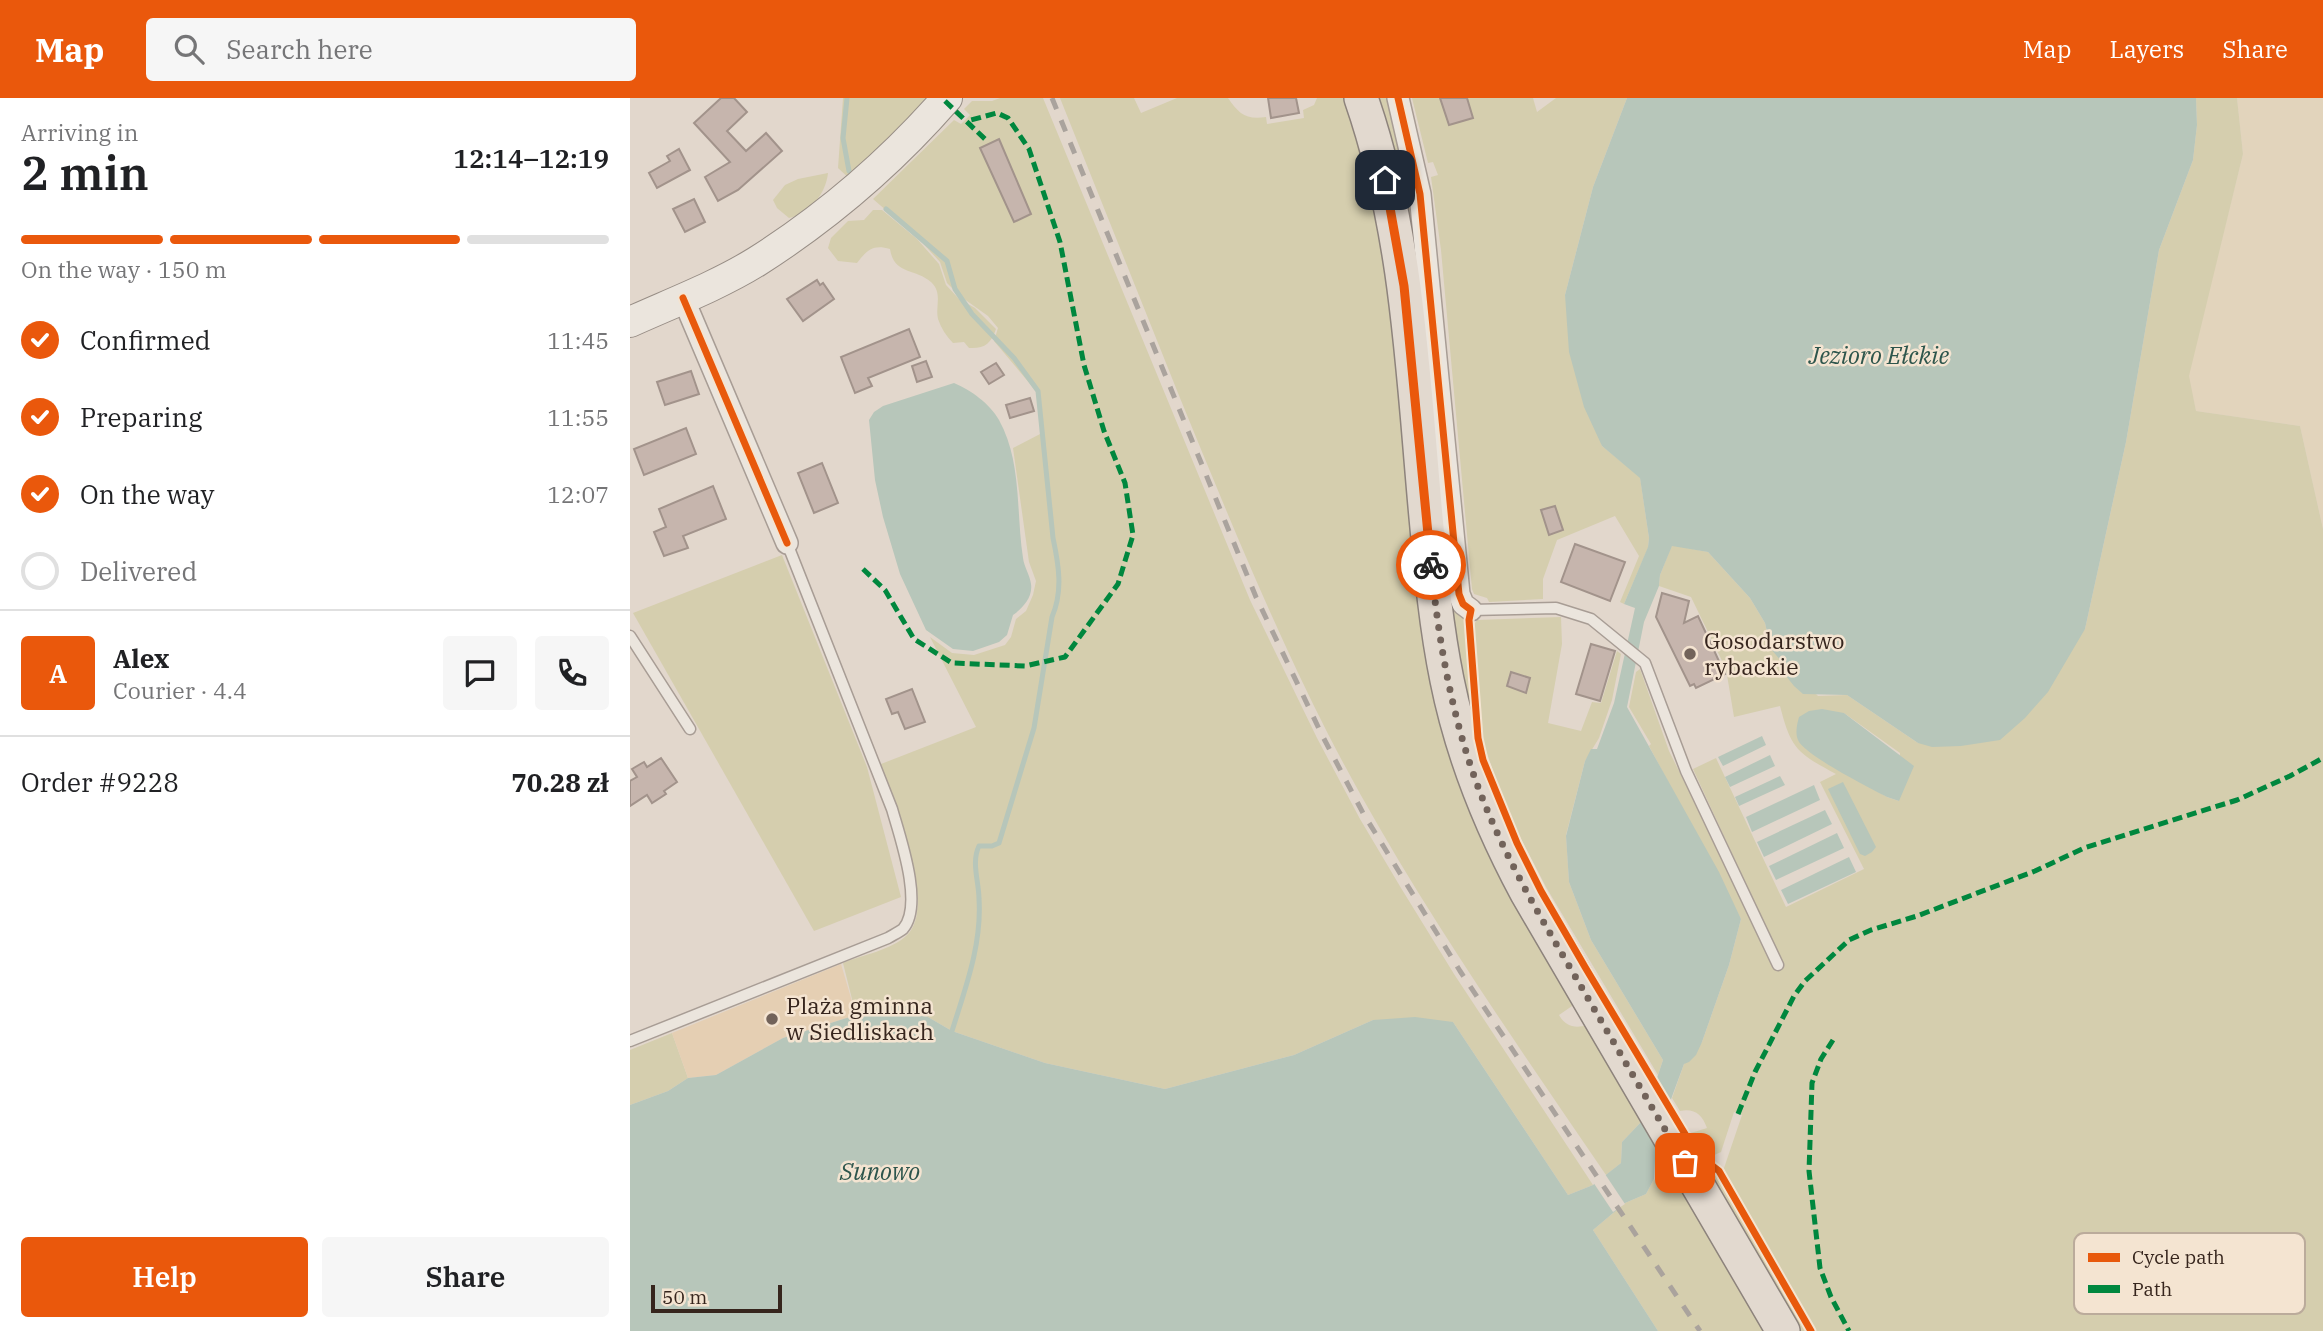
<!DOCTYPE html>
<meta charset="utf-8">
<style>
:root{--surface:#fff;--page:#f6f6f6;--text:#202124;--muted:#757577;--line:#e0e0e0;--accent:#ea580c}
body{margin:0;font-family:"IBM Plex Serif",serif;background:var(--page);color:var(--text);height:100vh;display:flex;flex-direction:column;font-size:26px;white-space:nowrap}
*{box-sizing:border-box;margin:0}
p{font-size:23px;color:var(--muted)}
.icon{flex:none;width:38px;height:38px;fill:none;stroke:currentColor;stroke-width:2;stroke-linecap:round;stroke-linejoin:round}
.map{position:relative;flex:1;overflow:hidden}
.side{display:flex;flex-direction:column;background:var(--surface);width:630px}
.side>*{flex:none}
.scale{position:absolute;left:21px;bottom:18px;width:131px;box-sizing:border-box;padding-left:7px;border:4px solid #36251d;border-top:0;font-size:19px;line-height:24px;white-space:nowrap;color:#36251d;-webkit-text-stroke:5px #f4e4d1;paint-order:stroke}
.pin{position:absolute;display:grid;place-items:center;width:60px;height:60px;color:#fff;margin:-30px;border-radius:14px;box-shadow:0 4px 10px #0006}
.courier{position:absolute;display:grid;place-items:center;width:70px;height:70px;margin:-35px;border:5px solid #ea580c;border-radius:50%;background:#fff;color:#222;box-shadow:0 2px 9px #0007}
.summary em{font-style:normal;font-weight:600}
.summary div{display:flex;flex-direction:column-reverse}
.summary{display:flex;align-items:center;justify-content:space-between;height:119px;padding:0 21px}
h1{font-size:46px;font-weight:600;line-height:52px}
.bar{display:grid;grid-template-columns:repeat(4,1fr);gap:10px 7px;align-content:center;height:84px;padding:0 21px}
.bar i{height:9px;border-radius:5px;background:var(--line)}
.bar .on{background:var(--accent)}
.bar p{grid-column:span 4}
.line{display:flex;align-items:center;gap:18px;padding:0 21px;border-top:2px solid var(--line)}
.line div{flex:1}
.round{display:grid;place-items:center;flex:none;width:74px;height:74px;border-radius:7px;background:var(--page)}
ol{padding:0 21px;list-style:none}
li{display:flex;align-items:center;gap:21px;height:77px}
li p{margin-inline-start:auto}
li .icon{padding:7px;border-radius:50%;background:var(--accent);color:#fff;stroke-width:4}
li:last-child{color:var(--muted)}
li i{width:38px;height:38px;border:4px solid var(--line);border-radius:50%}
.action{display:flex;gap:14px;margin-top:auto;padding:14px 21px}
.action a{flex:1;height:80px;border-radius:7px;background:var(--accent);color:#fff;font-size:28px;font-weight:600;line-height:80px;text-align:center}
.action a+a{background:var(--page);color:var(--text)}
header{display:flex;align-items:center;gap:42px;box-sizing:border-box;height:98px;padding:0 35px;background:var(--accent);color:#fff}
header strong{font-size:33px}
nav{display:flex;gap:38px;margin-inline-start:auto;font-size:24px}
.search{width:490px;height:63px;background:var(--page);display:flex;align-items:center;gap:18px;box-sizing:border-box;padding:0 24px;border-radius:7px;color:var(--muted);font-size:26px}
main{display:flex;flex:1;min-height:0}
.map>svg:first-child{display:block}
</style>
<header>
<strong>Map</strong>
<div class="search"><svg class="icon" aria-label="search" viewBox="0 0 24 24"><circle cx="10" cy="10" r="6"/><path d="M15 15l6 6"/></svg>Search here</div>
<nav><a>Map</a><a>Layers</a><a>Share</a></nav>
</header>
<main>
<section class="side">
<div class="summary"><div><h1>2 min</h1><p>Arriving in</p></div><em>12:14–12:19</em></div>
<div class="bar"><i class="on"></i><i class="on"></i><i class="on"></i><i></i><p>On the way · 150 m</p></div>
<ol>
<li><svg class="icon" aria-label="check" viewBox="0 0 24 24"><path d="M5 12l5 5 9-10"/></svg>Confirmed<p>11:45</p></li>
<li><svg class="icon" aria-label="check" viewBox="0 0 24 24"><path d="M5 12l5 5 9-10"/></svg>Preparing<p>11:55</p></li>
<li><svg class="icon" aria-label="check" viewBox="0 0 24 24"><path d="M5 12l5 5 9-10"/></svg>On the way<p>12:07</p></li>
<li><i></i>Delivered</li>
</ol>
<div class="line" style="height:126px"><b class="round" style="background:var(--accent);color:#fff">A</b><div><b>Alex</b><p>Courier · 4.4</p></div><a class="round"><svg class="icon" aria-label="chat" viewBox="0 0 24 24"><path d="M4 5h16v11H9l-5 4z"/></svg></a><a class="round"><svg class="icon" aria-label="phone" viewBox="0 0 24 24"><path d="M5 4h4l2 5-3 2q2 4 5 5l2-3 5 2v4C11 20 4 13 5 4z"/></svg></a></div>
<div class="line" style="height:91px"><div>Order #9228</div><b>70.28 zł</b></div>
<div class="action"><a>Help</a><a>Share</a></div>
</section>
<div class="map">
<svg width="1693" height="1233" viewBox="0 0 1693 1233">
<rect width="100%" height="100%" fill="#e2d7cc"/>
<polygon fill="#e2d4bc" points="1607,0 1693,0 1693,431 1670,328 1566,313 1558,278 1613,56"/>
<g fill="#d5ceae" fill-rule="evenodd">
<polygon points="213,0 304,0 221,82 208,70"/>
<path d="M 370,0 L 413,0 L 620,502 L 687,640 L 730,721 L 771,790 L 824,876 L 963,1087 L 938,1097 L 823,924 L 743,922 L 664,957 L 535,991 L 415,965 L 322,933 L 279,908 L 261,906 L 226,917 L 213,865 C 232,857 262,852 277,837 C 308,808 263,702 251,666 L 346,629 L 300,539 L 322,555 L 344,557 L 375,547 L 381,539 L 386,521 L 396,513 L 403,497 L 406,483 L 399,464 L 383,350 L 412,335 L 406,293 L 364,243 L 368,230 L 358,218 L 330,198 L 317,185 L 310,164 L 288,140 L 243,101 L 324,22 L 331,26 L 340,17 L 334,11 L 342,3 L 362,3 Z"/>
<path d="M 430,0 L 504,0 L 511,15 L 547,0 L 598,0 C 609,16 616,22 636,19 L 637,26 L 674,20 L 673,12 L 684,7 L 687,0 L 719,0 L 758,156 L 791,511 L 945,906 L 929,917 C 935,928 945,931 957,927 L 1013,1022 L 992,1044 L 991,1065 L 976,1077 C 878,933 777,790 697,634 C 642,525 596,413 550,300 C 510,200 470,100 430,0 Z"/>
<polygon points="742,0 759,0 782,101 824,510 834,521 845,638 833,604"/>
<polygon points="782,0 903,0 907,14 926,0 997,0 963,89 935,197 972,348 1010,379 1019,440 1018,450 994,506 990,504 1009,458 985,418 927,442 913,481 913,501 859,504 857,500 844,496 842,491 811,152 801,79 808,77 803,64 798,65"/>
<path d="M 1566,0 L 1607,0 L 1613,56 L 1559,278 L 1566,313 L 1670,328 L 1693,431 L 1693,1233 L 1186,1233 L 1096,1078 L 1094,1070 L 1112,1017 L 1104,1014 L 1091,1054 L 1082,1058 L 1075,1056 L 1061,1035 L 1077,1030 C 1072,1016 1064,1010 1050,1013 L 1042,1000 L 1054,966 L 1072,944 L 1099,867 L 1111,821 L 1019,648 L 1021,646 L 999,609 L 1006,574 L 1010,571 L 1039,653 L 1098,771 L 1143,870 L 1151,862 L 1063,671 L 1086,660 L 1156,809 L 1234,771 L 1190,684 L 1206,676 C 1167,655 1161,651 1150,608 L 1104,619 L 1096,571 L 1061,499 L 1029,488 L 1030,477 L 1042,447 L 1078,454 L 1120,500 L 1135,525 L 1141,551 L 1188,598 L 1217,597 L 1288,645 L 1455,531 L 1496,344 L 1529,152 L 1563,62 L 1567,27 ZM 1214,615 L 1270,655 L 1269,703 L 1257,699 L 1228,682 Z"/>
<path d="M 198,75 C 196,95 180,116 159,120 L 147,110 L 143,102 L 155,87 L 168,81 Z"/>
<path d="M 243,112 L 252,112 L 287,141 L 309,166 L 316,187 L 329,201 L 345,210 L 366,231 C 361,246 354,251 339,250 L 334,244 L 323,245 C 316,238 311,230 308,221 C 305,208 313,195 301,184 C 285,170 264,177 260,151 C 243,146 237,152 227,165 L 208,163 L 198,150 L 201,140 L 218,123 L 234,122 Z"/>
<polygon points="152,457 237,669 271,799 184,833 3,515"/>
<polygon points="931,519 932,546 918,625 951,633 962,604 971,605 987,553 991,556 982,602 969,640 955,663 936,737 939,784 961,842 1033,962 1028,977 916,789 888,735 868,687 853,644 843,528 847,522"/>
<polygon points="42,935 58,980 38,993 0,1007 0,952"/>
<polygon points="1067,1062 1085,1076 1177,1233 1166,1233"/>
<polygon points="1048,1077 1139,1233 1028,1233 963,1132 995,1105 1016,1096 1024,1081 1028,1088"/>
</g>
<polygon fill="#e5cfb3" points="211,866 226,917 153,940 86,977 58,980 42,935"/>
<g fill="#b7c6ba">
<polygon points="997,0 1566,0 1567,27 1563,62 1529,152 1496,344 1455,531 1418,594 1395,620 1370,642 1331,648 1302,649 1288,645 1217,597 1173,596 1164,588 1152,573 1151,563 1141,551 1135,525 1120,500 1078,454 1042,448 1030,477 1029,488 1014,524 997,609 1089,774 1111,821 1099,867 1072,944 1066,957 1059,964 1054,966 1026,1042 1024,1081 1016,1096 995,1105 963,1132 1028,1233 0,1233 0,1007 38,993 58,980 86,977 153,940 261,906 279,908 322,933 415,965 535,991 664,957 743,922 785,919 823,924 938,1097 963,1087 991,1065 992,1044 1013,1022 1033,962 961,842 939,784 936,738 955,663 961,651 967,651 984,605 1005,510 994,506 1018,449 1019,440 1010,380 972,348 954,309 939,254 935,197 963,89"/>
<path d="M 324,285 C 341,292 360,306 369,322 C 392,363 386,415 393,460 C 394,469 400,477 401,486 C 403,499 393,510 383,517 L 377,537 L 369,544 L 343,553 L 323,551 L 296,532 L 270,476 L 253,419 L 245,382 L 239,322 L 244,314 L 253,308 Z"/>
<path d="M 1192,611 L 1214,615 L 1284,668 L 1269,703 L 1257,699 C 1240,690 1174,657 1168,642 C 1165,635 1167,626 1169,619 L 1179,613 Z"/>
<polygon points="1132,638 1136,647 1093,668 1088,659"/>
<polygon points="1140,657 1145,668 1100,689 1095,679"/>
<polygon points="1150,678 1155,687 1109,708 1105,699"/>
<polygon points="1213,684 1246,749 1242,754 1235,758 1230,756 1198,691"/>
<polygon points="1184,687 1190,702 1122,734 1116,719"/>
<polygon points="1195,712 1202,726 1134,759 1127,744"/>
<polygon points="1207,735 1214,750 1146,782 1139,768"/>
<polygon points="1219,759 1226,774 1158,806 1151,792"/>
</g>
<polygon fill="#e2d7cc" points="975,1076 995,1106 983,1114 963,1084"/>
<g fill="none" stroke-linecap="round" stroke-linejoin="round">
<g stroke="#b7c6ba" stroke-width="5">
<polyline points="217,0 213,40 219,73"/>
<path d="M 256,111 L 317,163 L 325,191 L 342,216 L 384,260 L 408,293 L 423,440 C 429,468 433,493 422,519 L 404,630 L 369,745 L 362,748 L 349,748 C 341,764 349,784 349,801 C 352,847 335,891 322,933"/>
</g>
</g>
<g fill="#c6b5ad" stroke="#a2938b" stroke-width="2">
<polygon points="91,0 104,0 117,14 97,33 116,53 136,35 152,53 108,92 88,103 75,79 100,64 64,25"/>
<polygon points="638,0 666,0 669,15 641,20"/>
<polygon points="810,0 837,0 843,20 819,27"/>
<polygon points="369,41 401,116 384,124 350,50"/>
<polygon points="49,51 60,72 27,90 19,75 40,63 37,58"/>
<polygon points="64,101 75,124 55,134 43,111"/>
<polygon points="187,182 190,187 193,185 204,201 173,223 157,201"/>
<polygon points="279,231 290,259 238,280 242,288 225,295 211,259"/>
<polygon points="296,263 302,279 287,284 282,268"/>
<polygon points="366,265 374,277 359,286 351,274"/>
<polygon points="61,273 69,296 35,307 27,284"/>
<polygon points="400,300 404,313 380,320 376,307"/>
<polygon points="56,330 66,356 14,377 4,351"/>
<polygon points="192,365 208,405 184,415 168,375"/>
<polygon points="83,388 96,421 53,438 58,450 34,458 24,434 36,429 29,411"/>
<polygon points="925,408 933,432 919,437 911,412"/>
<polygon points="945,446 995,464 980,503 931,484"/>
<polygon points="1032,495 1059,503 1054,525 1068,518 1095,576 1066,590 1064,586 1060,588 1026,519"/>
<polygon points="961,546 985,553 970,603 946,596"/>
<polygon points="881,574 900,580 896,595 877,588"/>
<polygon points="282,591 295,624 275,631 268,614 262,616 256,601"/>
<polygon points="31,660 47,684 34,693 36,696 22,705 17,697 0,708 0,683 7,679 2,671 14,664 17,669"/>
</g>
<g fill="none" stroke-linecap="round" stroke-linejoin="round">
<defs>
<g id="lane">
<polyline points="841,512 926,510 961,521 1015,565 1056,673 1148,867"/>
<polyline points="0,538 60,631"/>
<path d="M 0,943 L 258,840 C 263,837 269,834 273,831 C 294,807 270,739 262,711 L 157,445"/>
</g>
<g id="street">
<polyline points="768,0 790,96 829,496 833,506 841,512"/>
<polyline points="53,200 157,445"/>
</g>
<path id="secondary" d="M 0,224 C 42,205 87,188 126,164 C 197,119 262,63 317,0"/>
<path id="primary" d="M 731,0 C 778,135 783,278 796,419 C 801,473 806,528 817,582 C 832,657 861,728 897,795 L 1153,1233"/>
</defs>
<use href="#lane" stroke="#a89d95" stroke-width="13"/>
<use href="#street" stroke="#a89d95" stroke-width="24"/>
<use href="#secondary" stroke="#978d85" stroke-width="32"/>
<use href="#primary" stroke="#8d837c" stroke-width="36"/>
<use href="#lane" stroke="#ebe5dd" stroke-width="10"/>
<use href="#street" stroke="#ebe5dd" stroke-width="21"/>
<use href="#secondary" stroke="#ebe5dd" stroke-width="30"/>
<use href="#primary" stroke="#e2d9cf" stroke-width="33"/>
<polyline stroke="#aaa39d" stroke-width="5" stroke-dasharray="12 12" stroke-linecap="butt" points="422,0 626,499 692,637 733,715 830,873 1070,1233"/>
<g stroke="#00873e" stroke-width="5" stroke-dasharray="10 5" stroke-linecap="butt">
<polyline points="315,3 356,42"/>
<polyline points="233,471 255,492 284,541 322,565 395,568 435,559 488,486 503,437 495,385 474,333 454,267 430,144 399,51 378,20 367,15 337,23"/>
<polyline points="1203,942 1191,961 1182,985 1179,1073 1190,1170 1201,1199 1219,1233"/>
<polyline points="1108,1016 1125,974 1164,898 1175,883 1219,842 1241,832 1287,818 1405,773 1454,750 1607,702 1660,678 1693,660"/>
</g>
<defs>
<g id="cycleway">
<polyline points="768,0 790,96 829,496 833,506 841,512 839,522 848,640 853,662 887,745 911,793 955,869 1067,1056 1089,1073 1181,1233"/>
<polyline points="53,200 157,445"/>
</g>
</defs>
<use href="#cycleway" stroke="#f4e4d1" stroke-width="11"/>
<use href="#cycleway" stroke="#e8590c" stroke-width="7"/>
</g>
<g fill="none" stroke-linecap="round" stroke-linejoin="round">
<path stroke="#72635a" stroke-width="7" stroke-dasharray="0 12.6" d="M 801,467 C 808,536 819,603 841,669 C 866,744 905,810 945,878 C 981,940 1018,1003 1055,1065"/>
<polyline stroke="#ea580c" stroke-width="9" points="755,82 774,188 801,467"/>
</g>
<g fill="#72635a" stroke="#f4e4d1" stroke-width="2.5">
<circle cx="1060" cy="556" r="7"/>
<circle cx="142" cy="921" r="7"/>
</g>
<g text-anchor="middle" stroke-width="5" stroke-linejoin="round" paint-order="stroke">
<g font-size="23" fill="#36251d" stroke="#f4e4d1" text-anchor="start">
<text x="1074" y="551">Gosodarstwo<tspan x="1074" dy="26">rybackie</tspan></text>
<text x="156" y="916">Plaża gminna<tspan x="156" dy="26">w Siedliskach</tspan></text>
</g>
<g font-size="24" font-style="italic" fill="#2d554c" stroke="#f4e4d1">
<text x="1249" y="266">Jezioro Ełckie</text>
<text x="250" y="1082">Sunowo</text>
</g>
</g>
<rect x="1444" y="1135" width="231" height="81" rx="10" fill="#f4e4d1" stroke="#bbab9b" stroke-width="2"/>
<rect x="1458" y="1155" width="32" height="9" fill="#e8590c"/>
<rect x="1458" y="1187" width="32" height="8" fill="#00873e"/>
<g font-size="19" fill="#36251d">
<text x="1502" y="1166">Cycle path</text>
<text x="1502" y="1198">Path</text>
</g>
</svg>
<div class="scale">50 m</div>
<div class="pin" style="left:1055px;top:1065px;background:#ea580c"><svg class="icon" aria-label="bag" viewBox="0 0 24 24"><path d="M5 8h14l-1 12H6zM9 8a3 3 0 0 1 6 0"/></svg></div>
<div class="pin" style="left:755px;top:82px;background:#1f2937"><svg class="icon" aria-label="home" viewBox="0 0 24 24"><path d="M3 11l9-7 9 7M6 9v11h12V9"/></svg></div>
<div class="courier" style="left:801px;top:467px"><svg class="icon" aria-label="bike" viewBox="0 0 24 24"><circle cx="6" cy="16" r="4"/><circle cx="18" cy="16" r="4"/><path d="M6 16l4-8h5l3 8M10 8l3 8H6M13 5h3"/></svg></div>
</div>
</main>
